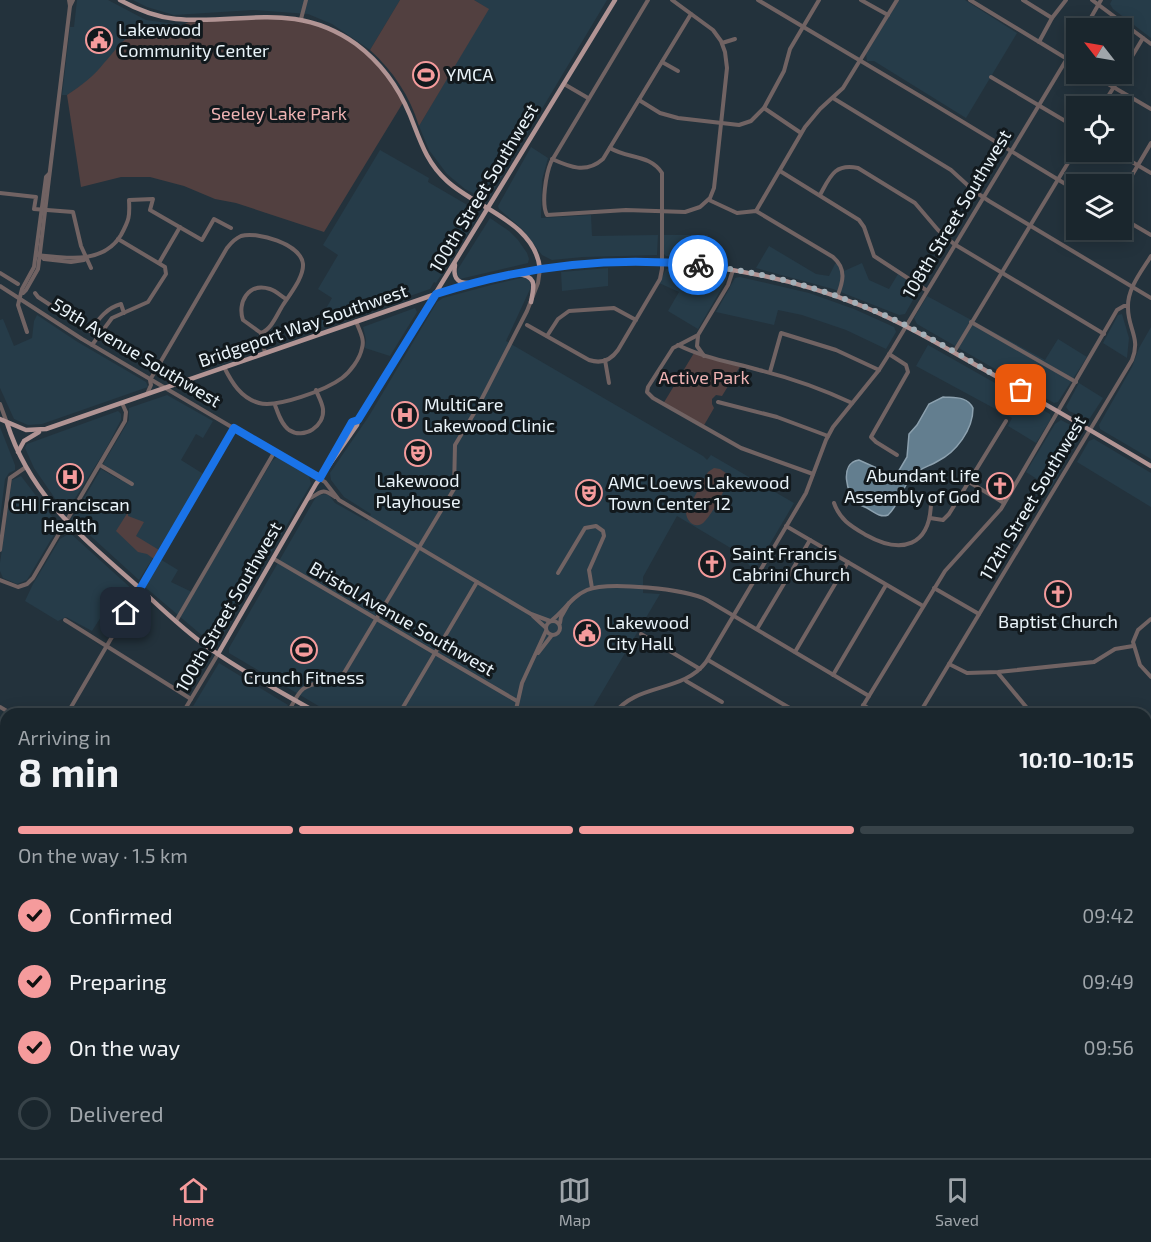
<!DOCTYPE html>
<meta charset="utf-8">
<style>
:root{--surface:#1a262d;--page:#273239;--text:#f1f3f6;--muted:#9fa5aa;--line:#384349;--accent:#f59b9c}
body{margin:0;font-family:"Exo 2",sans-serif;background:var(--page);color:var(--text);height:100vh;display:flex;flex-direction:column;font-size:22px;white-space:nowrap}
*{box-sizing:border-box;margin:0}
p{font-size:20px;color:var(--muted)}
.icon{flex:none;width:33px;height:33px;fill:none;stroke:currentColor;stroke-width:2;stroke-linecap:round;stroke-linejoin:round}
.map{position:relative;flex:1;overflow:hidden}
.drawer{position:absolute;left:0px;top:708px;width:1152px;height:450px;display:flex;flex-direction:column;background:var(--surface);border-radius:18px 18px 0 0;box-shadow:0 3px 15px #0003,0 0 0 2px var(--line)}
.drawer>*{flex:none}
.needle{width:39px;rotate:301deg}
.controls{position:absolute;left:1066px;top:18px;display:grid;gap:12px}
.controls a{display:grid;place-items:center;width:66px;height:66px;border-radius:0px;background:var(--surface);box-shadow:0 3px 15px #0003,0 0 0 2px var(--line);font-size:30px}
.pin{position:absolute;display:grid;place-items:center;width:51px;height:51px;color:#fff;margin:-26px;border-radius:12px;box-shadow:0 3px 9px #0006}
.courier{position:absolute;display:grid;place-items:center;width:60px;height:60px;margin:-30px;border:4px solid #1a73e8;border-radius:50%;background:#fff;color:#222;box-shadow:0 2px 8px #0007}
.overview em{font-style:normal;font-weight:700}
.overview div{display:flex;flex-direction:column-reverse}
.overview{display:flex;align-items:center;justify-content:space-between;height:102px;padding:0 18px}
h1{font-size:39px;font-weight:700;line-height:45px}
.bar{display:grid;grid-template-columns:repeat(4,1fr);gap:9px 6px;align-content:center;height:72px;padding:0 18px}
.bar i{height:8px;border-radius:4px;background:var(--line)}
.bar .current{background:var(--accent)}
.bar p{grid-column:span 4}
ol{padding:0 18px;list-style:none}
li{display:flex;align-items:center;gap:18px;height:66px}
li p{margin-inline-start:auto}
li .icon{padding:6px;border-radius:50%;background:var(--accent);color:#111;stroke-width:4}
li:last-child{color:var(--muted)}
li i{width:33px;height:33px;border:3px solid var(--line);border-radius:50%}
.dock{display:flex;justify-content:space-around;align-items:center;height:84px;border-top:2px solid var(--line);background:var(--surface);font-size:16px;color:var(--muted)}
.dock a{display:grid;justify-items:center;gap:3px}
.dock .current{color:var(--accent)}
.map>svg:first-child{display:block}
</style>
<div class="map">
<svg width="1151" height="1158" viewBox="0 0 1151 1158">
<rect width="100%" height="100%" fill="#23323c"/>
<g fill="#263c49">
<polygon points="77,0 108,0 146,20 182,25 142,45 67,95 62,95 70,27 74,27"/>
<polygon points="133,0 400,0 370,50 332,24 308,14 253,10 174,15 147,7"/>
<polygon points="474,0 607,0 490,196 485,199 465,189 447,174 429,150 419,126 488,9"/>
<polygon points="899,0 965,0 1017,33 966,118 874,61 867,61 866,54"/>
<polygon points="1112,0 1151,0 1151,38 1113,9 1110,4"/>
<polygon points="531,147 548,158 542,180 541,218 591,215 592,236 658,235 657,255 583,257 552,260 542,255 522,229 499,209 498,206"/>
<polygon points="380,150 429,178 428,182 476,210 478,216 436,283 434,282 430,289 316,329 316,326 332,298 318,289 338,255 323,245"/>
<polygon points="490,218 509,231 518,240 527,253 529,259 528,263 460,279 457,274 458,269"/>
<polygon points="664,235 708,235 701,259 666,256 664,254"/>
<polygon points="769,246 816,274 829,276 835,264 839,261 844,271 862,263 869,280 889,289 898,274 916,286 918,291 905,314 899,315 833,289 756,268"/>
<polygon points="608,268 608,286 562,291 561,272"/>
<polygon points="671,268 727,275 727,279 698,329 668,311 679,292 659,283 666,269"/>
<polygon points="525,277 529,279 531,287 506,341 703,456 707,460 711,455 794,503 754,571 739,553 677,516 643,577 643,593 660,594 589,714 332,714 229,653 229,648 317,495 328,494 335,503 367,521 371,514 344,497 331,480 330,473 369,416 437,302 443,298 491,285"/>
<polygon points="740,277 809,293 854,309 894,327 896,332 886,349 846,330 802,315 778,310 774,325 716,312 735,278"/>
<polygon points="927,296 1045,360 1058,339 1087,357 1058,402 1054,403 917,324 914,318"/>
<polygon points="415,308 417,312 390,356 365,348 366,340 363,327"/>
<polygon points="1122,314 1129,338 1127,358 1103,343 1118,315"/>
<polygon points="37,315 76,341 146,382 148,387 42,424 28,425 14,419 0,388 0,320 3,319 14,346 32,338 34,321"/>
<polygon points="1151,327 1151,459 1100,429 1099,425 1132,367 1139,348"/>
<polygon points="928,345 1050,414 1051,419 1036,443 1008,426 1012,418 916,366"/>
<polygon points="1079,383 1103,398 1090,418 1087,419 1069,411 1066,407"/>
<polygon points="167,395 213,421 203,438 196,434 181,460 205,475 139,580 72,519 101,469 120,480 122,477 103,464 129,420 129,408"/>
<polygon points="118,411 121,414 121,420 106,449 69,508 63,510 34,468 25,448 27,444"/>
<polygon points="1061,420 1078,429 1081,434 1051,488 1026,472 1055,424"/>
<polygon points="0,427 15,465 15,470 9,473 5,479 0,519"/>
<polygon points="1094,439 1151,473 1151,507 1077,462 1089,441"/>
<polygon points="277,457 309,476 311,484 219,641 216,644 211,643 145,587 160,559 178,570 171,582 194,593 272,461"/>
<polygon points="21,476 59,526 27,580 17,584 3,578 0,571 0,563 12,480"/>
<polygon points="70,533 133,590 133,594 114,625 101,617 92,631 66,617 58,621 25,601 33,584 60,539"/>
<polygon points="219,663 288,705 283,714 201,714 192,708"/>
</g>
<g fill="#524040">
<path d="M 400,0 L 474,0 L 489,9 L 419,126 C 410,96 393,71 370,50 Z"/>
<path d="M 271,15 C 306,17 354,35 377,62 C 387,74 395,88 404,101 L 324,232 L 236,203 L 215,199 L 184,186 L 150,177 L 121,177 L 81,187 L 67,95 C 81,86 94,76 104,63 C 121,45 126,27 155,38 L 193,20 Z"/>
<polygon points="694,353 741,365 722,396 716,395 712,399 712,404 714,408 703,427 663,404"/>
<path d="M 714,468 L 720,469 L 726,473 C 727,477 729,478 727,482 C 725,491 711,515 705,521 C 697,531 686,522 686,512 L 708,472 Z"/>
<polygon points="128,512 128,516 144,522 136,536 159,550 154,559 147,554 138,552 116,531"/>
</g>
<g fill="#637e8f" stroke="#8ca1af" stroke-width="1.5">
<path d="M 943,397 C 955,398 967,396 973,408 C 973,430 956,452 938,461 C 930,466 920,468 913,475 C 902,486 900,504 888,515 C 880,518 874,512 867,508 C 865,507 860,505 858,504 C 846,494 839,463 859,460 L 890,474 L 897,474 L 907,457 L 909,434 L 917,425 L 929,404 Z"/>
<polygon points="6,985 6,1151 0,1153 0,988"/>
<polygon points="13,1152 506,1152 536,1158 17,1158"/>
</g>
<g fill="none" stroke-linecap="round" stroke-linejoin="round">
<g stroke="#8ca1af" stroke-width="1.5">
<polyline points="1146,899 1151,900"/>
<polyline points="614,1158 618,1152"/>
</g>
<g stroke="#716363" stroke-width="4">
<polyline points="69,0 70,6"/>
<path d="M 648,0 L 551,162 C 546,174 541,204 547,215 L 626,210 L 685,212 L 700,207 L 710,198 L 714,188 L 718,152 L 727,68 L 725,52 L 721,41 L 713,30 L 672,0"/>
<polyline points="758,0 930,102 1077,191"/>
<polyline points="861,0 888,15"/>
<polyline points="970,0 1077,65"/>
<polyline points="1023,0 1052,18"/>
<polyline points="1092,0 1151,44"/>
<polyline points="301,19 306,0"/>
<polyline points="1085,28 1101,0"/>
<polyline points="1039,42 1052,18 1066,0"/>
<polyline points="722,43 735,39"/>
<polyline points="662,62 678,71"/>
<polyline points="1122,73 1143,38"/>
<polyline points="1091,74 1151,109"/>
<polyline points="991,77 1077,128"/>
<polyline points="564,84 588,98"/>
<polyline points="833,98 951,170 974,191 989,201 1151,298"/>
<polyline points="639,100 660,113 678,118 739,125 751,121 764,108 784,71 790,49 819,0"/>
<polyline points="1102,106 1122,74"/>
<polyline points="764,108 801,133"/>
<polyline points="1115,152 1151,173"/>
<path d="M 552,159 C 570,167 586,174 603,159 L 691,14"/>
<polyline points="780,171 859,220 864,227 874,256 926,290"/>
<polyline points="1122,192 1151,143"/>
<polyline points="0,193 36,197 34,209 73,212 81,246 91,268"/>
<path d="M 820,195 C 830,177 834,163 858,168 L 915,203 L 938,230 L 954,244 L 1104,334"/>
<path d="M 709,200 L 737,213 L 756,211 L 833,257 C 847,269 843,282 837,297"/>
<polyline points="756,211 805,127 820,109 843,88 897,0"/>
<polyline points="1122,218 1151,235"/>
<polyline points="1096,235 1099,230"/>
<path d="M 36,255 C 65,258 103,265 121,235 C 129,220 130,217 129,200 L 153,199 L 150,210 L 202,240 L 214,219 L 231,228"/>
<polyline points="41,256 44,259 71,262 84,260 87,257"/>
<polyline points="159,263 180,227"/>
<polyline points="733,270 728,285 698,335 673,348 648,387 647,392 653,398 741,448 813,474"/>
<polyline points="0,273 18,284"/>
<polyline points="0,286 82,339 325,482 339,500 531,614 550,621"/>
<polyline points="23,293 26,290 38,269 70,6 73,0"/>
<path d="M 35,293 L 38,297 L 90,331 C 98,320 106,308 121,304 L 124,313"/>
<polyline points="971,322 1076,382"/>
<path d="M 527,325 L 589,360 C 601,364 611,360 618,350 L 660,279 L 662,269 L 662,173 C 650,154 628,159 610,148"/>
<polyline points="27,332 18,305 22,289 34,267 46,177 49,174"/>
<path d="M 261,333 L 243,320 C 237,303 248,282 270,289 C 276,291 281,296 286,299"/>
<polyline points="261,333 265,353"/>
<polyline points="547,336 558,319 569,311 614,308 636,320"/>
<polyline points="698,336 697,346 704,356"/>
<polyline points="92,345 112,318 148,302 166,274 165,267 118,239"/>
<path d="M 678,345 C 704,358 731,362 759,370 C 791,378 822,389 852,403"/>
<polyline points="954,352 1077,148"/>
<polyline points="889,354 906,365 908,372 871,437 876,442 897,455"/>
<polyline points="605,360 609,383"/>
<path d="M 224,367 C 232,383 241,398 259,403 C 277,408 326,390 342,378 C 350,372 360,359 362,348 C 365,339 359,330 356,321"/>
<polyline points="770,372 781,333 836,350 879,370"/>
<path d="M 147,394 L 151,385 L 150,380 L 227,248 C 231,243 234,239 241,236 C 257,231 301,244 303,264 C 304,277 290,294 283,305 C 277,314 272,329 261,333"/>
<polyline points="718,402 777,417 828,436"/>
<polyline points="0,404 7,423"/>
<path d="M 275,405 C 278,413 281,424 289,430 C 304,440 325,426 323,409 C 322,402 318,396 316,390"/>
<polyline points="100,465 132,484"/>
<polyline points="969,482 1004,503"/>
<path d="M 308,499 C 321,494 320,486 335,497"/>
<path d="M 834,503 C 840,520 851,526 866,535 C 902,555 930,546 931,503"/>
<polyline points="930,518 943,520 949,514 1006,421"/>
<polyline points="786,526 923,606"/>
<polyline points="0,550 10,478 26,467"/>
<polyline points="274,559 517,701"/>
<polyline points="558,573 585,528 596,526 603,531 604,536 589,570 592,588"/>
<polyline points="0,580 18,587 27,584 33,578 125,421 126,412 122,403"/>
<polyline points="934,588 979,614"/>
<polyline points="533,616 545,627"/>
<polyline points="1151,619 1138,630 1133,642 1140,665 1151,677"/>
<polyline points="65,620 191,699"/>
<path d="M 552,620 C 565,610 571,597 587,590 C 607,581 688,589 707,600 L 869,696"/>
<circle cx="553" cy="628" r="7"/>
<polyline points="176,621 275,451"/>
<polyline points="560,623 561,617 569,603"/>
<polyline points="757,629 810,540"/>
<polyline points="641,634 700,669"/>
<polyline points="795,652 848,562"/>
<polyline points="538,653 552,635"/>
<polyline points="708,660 800,714"/>
<polyline points="949,664 967,673 998,672 1094,662 1115,649 1133,646"/>
<polyline points="998,673 1032,714"/>
<polyline points="833,675 886,585"/>
<polyline points="686,681 722,702"/>
<polyline points="863,705 878,714"/>
<polyline points="0,707 12,714"/>
<polyline points="67,714 234,428"/>
<polyline points="182,714 218,654"/>
<path d="M 287,714 C 292,706 296,695 303,689 C 315,680 333,684 344,673 L 454,489 L 455,445 L 476,410 L 527,311 L 538,283 L 540,269"/>
<polyline points="399,714 477,582"/>
<polyline points="515,714 522,683 546,631"/>
<path d="M 614,714 C 636,683 683,693 706,662 L 806,493 L 826,440 L 833,427 L 879,370 L 893,348 L 1077,42"/>
<polyline points="858,714 945,571 1001,509 1117,310 1124,306 1128,306"/>
<path d="M 919,714 L 1132,360 C 1141,338 1128,329 1128,308 C 1127,289 1141,272 1151,256"/>
<polyline points="1065,714 1070,711"/>
<polyline points="1146,744 1151,746"/>
<polyline points="0,778 6,782"/>
<polyline points="0,829 6,817"/>
<polyline points="1146,831 1151,815"/>
<polyline points="1146,862 1151,864"/>
<polyline points="0,882 6,888"/>
<polyline points="0,894 6,895"/>
<polyline points="1146,984 1151,987"/>
<polyline points="1146,1008 1151,999"/>
<polyline points="1146,1119 1151,1111"/>
<polyline points="1146,1148 1151,1151"/>
<polyline points="733,1152 746,1158"/>
<polyline points="823,1152 842,1158"/>
<polyline points="999,1152 1004,1158"/>
<polyline points="1100,1152 1110,1158"/>
<polyline points="693,1158 696,1152"/>
<polyline points="901,1158 905,1152"/>
<polyline points="940,1158 943,1152"/>
<polyline points="1122,1158 1126,1152"/>
</g>
<g stroke="#b19494" stroke-width="4.5">
<path d="M 120,0 C 138,10 156,17 176,19 C 242,25 294,0 356,44 C 380,62 398,86 410,115 C 420,140 426,162 447,181 C 476,208 535,222 540,269"/>
<path d="M 455,265 C 453,276 456,283 468,283"/>
<path d="M 517,274 C 538,276 534,286 531,302"/>
<path d="M 0,419 L 26,430 L 46,429 L 436,294 C 575,249 725,251 862,306 C 901,322 937,343 974,364 C 1034,397 1092,431 1151,466"/>
<path d="M 7,423 C 30,496 81,536 136,585 C 160,607 183,630 209,648 C 244,673 283,693 319,714"/>
<polyline points="18,452 24,441 39,432"/>
<path d="M 337,452 C 338,442 348,424 358,420"/>
<polyline points="218,654 316,484 357,425 358,420 615,0"/>
<polyline points="665,1152 665,1158"/>
</g>
</g>
<g fill="none" stroke-linecap="round" stroke-linejoin="round">
<path stroke="#a4b0b8" stroke-width="6" stroke-dasharray="0 10.8" d="M 698,265 C 772,272 848,295 913,329 C 950,348 985,370 1021,390"/>
<path stroke="#1a73e8" stroke-width="8" d="M 126,613 L 234,428 L 320,478 L 352,422 L 358,420 L 436,294 C 520,267 609,256 698,265"/>
</g>
<defs>
<symbol id="civic-ring" viewBox="-11 -11 22 22"><circle r="9.5" fill="#12191d" stroke="#f59b9c" stroke-width="1.5"/><path d="M-.6-6.5H3V-4.5H.6V-3L4-1V1h2V6H-6V1h2V-1L-.6-3ZM-1.2 2.5V6h2.4V2.5Z" fill="#f59b9c"/></symbol>
<symbol id="stadium-ring" viewBox="-11 -11 22 22"><circle r="9.5" fill="#12191d" stroke="#f59b9c" stroke-width="1.5"/><path d="M0-5a6.5 5 0 1 0 0 10a6.5 5 0 1 0 0-10ZM-3.5-1.8h7v3.6h-7Z" fill="#f59b9c"/></symbol>
<symbol id="hospital-ring" viewBox="-11 -11 22 22"><circle r="9.5" fill="#12191d" stroke="#f59b9c" stroke-width="1.5"/><path d="M-5-5h3v3.5h4V-5h3V5h-3V1.5h-4V5h-3Z" fill="#f59b9c"/></symbol>
<symbol id="theatre-ring" viewBox="-11 -11 22 22"><circle r="9.5" fill="#12191d" stroke="#f59b9c" stroke-width="1.5"/><path d="M-5-5.5Q0-4 5-5.5V0Q5 5 0 6Q-5 5-5 0ZM-3.3-2.5H-1v1.5H-3.3ZM1-2.5H3.3v1.5H1ZM-2.8 1Q0 5.5 2.8 1Z" fill="#f59b9c"/></symbol>
<symbol id="church-ring" viewBox="-11 -11 22 22"><circle r="9.5" fill="#12191d" stroke="#f59b9c" stroke-width="1.5"/><path d="M-1.2-6h2.4v3.5h3.3v2.4h-3.3V6h-2.4V-.1h-3.3v-2.4h3.3Z" fill="#f59b9c"/></symbol>
</defs>
<g fill-rule="evenodd">
<use href="#civic-ring" x="84" y="25" width="30" height="30"/>
<use href="#stadium-ring" x="411" y="60" width="30" height="30"/>
<use href="#hospital-ring" x="390" y="400" width="30" height="30"/>
<use href="#theatre-ring" x="403" y="438" width="30" height="30"/>
<use href="#hospital-ring" x="55" y="462" width="30" height="30"/>
<use href="#church-ring" x="985" y="471" width="30" height="30"/>
<use href="#theatre-ring" x="574" y="478" width="30" height="30"/>
<use href="#church-ring" x="697" y="549" width="30" height="30"/>
<use href="#church-ring" x="1043" y="579" width="30" height="30"/>
<use href="#civic-ring" x="572" y="618" width="30" height="30"/>
<use href="#stadium-ring" x="289" y="635" width="30" height="30"/>
</g>
<g text-anchor="middle" stroke-width="6" stroke-linejoin="round" paint-order="stroke">
<g font-size="18" fill="#eaf4fa" stroke="#12191d" text-anchor="start">
<text x="118" y="36">Lakewood<tspan x="118" dy="21">Community Center</tspan></text>
<text x="446" y="81">YMCA</text>
<text x="424" y="411">MultiCare<tspan x="424" dy="21">Lakewood Clinic</tspan></text>
<text x="980" y="482" text-anchor="end">Abundant Life<tspan x="980" dy="21">Assembly of God</tspan></text>
<text x="418" y="487" text-anchor="middle">Lakewood<tspan x="418" dy="21">Playhouse</tspan></text>
<text x="608" y="489">AMC Loews Lakewood<tspan x="608" dy="21">Town Center 12</tspan></text>
<text x="70" y="511" text-anchor="middle">CHI Franciscan<tspan x="70" dy="21">Health</tspan></text>
<text x="732" y="560">Saint Francis<tspan x="732" dy="21">Cabrini Church</tspan></text>
<text x="1058" y="628" text-anchor="middle">Baptist Church</text>
<text x="606" y="629">Lakewood<tspan x="606" dy="21">City Hall</tspan></text>
<text x="304" y="684" text-anchor="middle">Crunch Fitness</text>
</g>
<g font-size="18" fill="#eeb2b2" stroke="#12191d">
<text x="279" y="120">Seeley Lake Park</text>
<text x="704" y="384">Active Park</text>
</g>
<g font-size="18" fill="#eaf4fa" stroke="#12191d">
<text transform="translate(484 188) rotate(-59)" y="6">100th Street Southwest</text>
<text transform="translate(957 214) rotate(-59)" y="6">108th Street Southwest</text>
<text transform="translate(303 326) rotate(-19)" y="6">Bridgeport Way Southwest</text>
<text transform="translate(136 353) rotate(31)" y="6">59th Avenue Southwest</text>
<text transform="translate(1033 498) rotate(-59)" y="6">112th Street Southwest</text>
<text transform="translate(229 607) rotate(-60)" y="6">100th Street Southwest</text>
<text transform="translate(402 619) rotate(30)" y="6">Bristol Avenue Southwest</text>
</g>
</g>
</svg>
<div class="controls">
<a><svg class="needle" viewBox="-14 -14 28 28"><path d="M0-13l5 13h-10z" fill="#e53935"/><path d="M0 13l5-13h-10z" fill="#9fa5aa"/></svg></a>
<a><svg class="icon" aria-label="locate" viewBox="0 0 24 24"><circle cx="12" cy="12" r="6"/><path d="M12 2v4M12 18v4M2 12h4M18 12h4"/></svg></a>
<a><svg class="icon" aria-label="layers" viewBox="0 0 24 24"><path d="M12 4l9 5-9 5-9-5zM3 14l9 5 9-5"/></svg></a>
</div>
<div class="pin" style="left:1021px;top:390px;background:#ea580c"><svg class="icon" aria-label="bag" viewBox="0 0 24 24"><path d="M5 8h14l-1 12H6zM9 8a3 3 0 0 1 6 0"/></svg></div>
<div class="pin" style="left:126px;top:613px;background:#1f2937"><svg class="icon" aria-label="home" viewBox="0 0 24 24"><path d="M3 11l9-7 9 7M6 9v11h12V9"/></svg></div>
<div class="courier" style="left:698px;top:265px"><svg class="icon" aria-label="bike" viewBox="0 0 24 24"><circle cx="6" cy="16" r="4"/><circle cx="18" cy="16" r="4"/><path d="M6 16l4-8h5l3 8M10 8l3 8H6M13 5h3"/></svg></div>
<section class="drawer">
<div class="overview"><div><h1>8 min</h1><p>Arriving in</p></div><em>10:10–10:15</em></div>
<div class="bar"><i class="current"></i><i class="current"></i><i class="current"></i><i></i><p>On the way · 1.5 km</p></div>
<ol>
<li><svg class="icon" aria-label="check" viewBox="0 0 24 24"><path d="M5 12l5 5 9-10"/></svg>Confirmed<p>09:42</p></li>
<li><svg class="icon" aria-label="check" viewBox="0 0 24 24"><path d="M5 12l5 5 9-10"/></svg>Preparing<p>09:49</p></li>
<li><svg class="icon" aria-label="check" viewBox="0 0 24 24"><path d="M5 12l5 5 9-10"/></svg>On the way<p>09:56</p></li>
<li><i></i>Delivered</li>
</ol>
</section>
</div>
<nav class="dock">
<a class="current"><svg class="icon" aria-label="home" viewBox="0 0 24 24"><path d="M3 11l9-7 9 7M6 9v11h12V9"/></svg>Home</a>
<a><svg class="icon" aria-label="map" viewBox="0 0 24 24"><path d="M3 6l6-2 6 2 6-2v14l-6 2-6-2-6 2zM9 4v14M15 6v14"/></svg>Map</a>
<a><svg class="icon" aria-label="saved" viewBox="0 0 24 24"><path d="M7 4h10v16l-5-4-5 4z"/></svg>Saved</a>
</nav>
